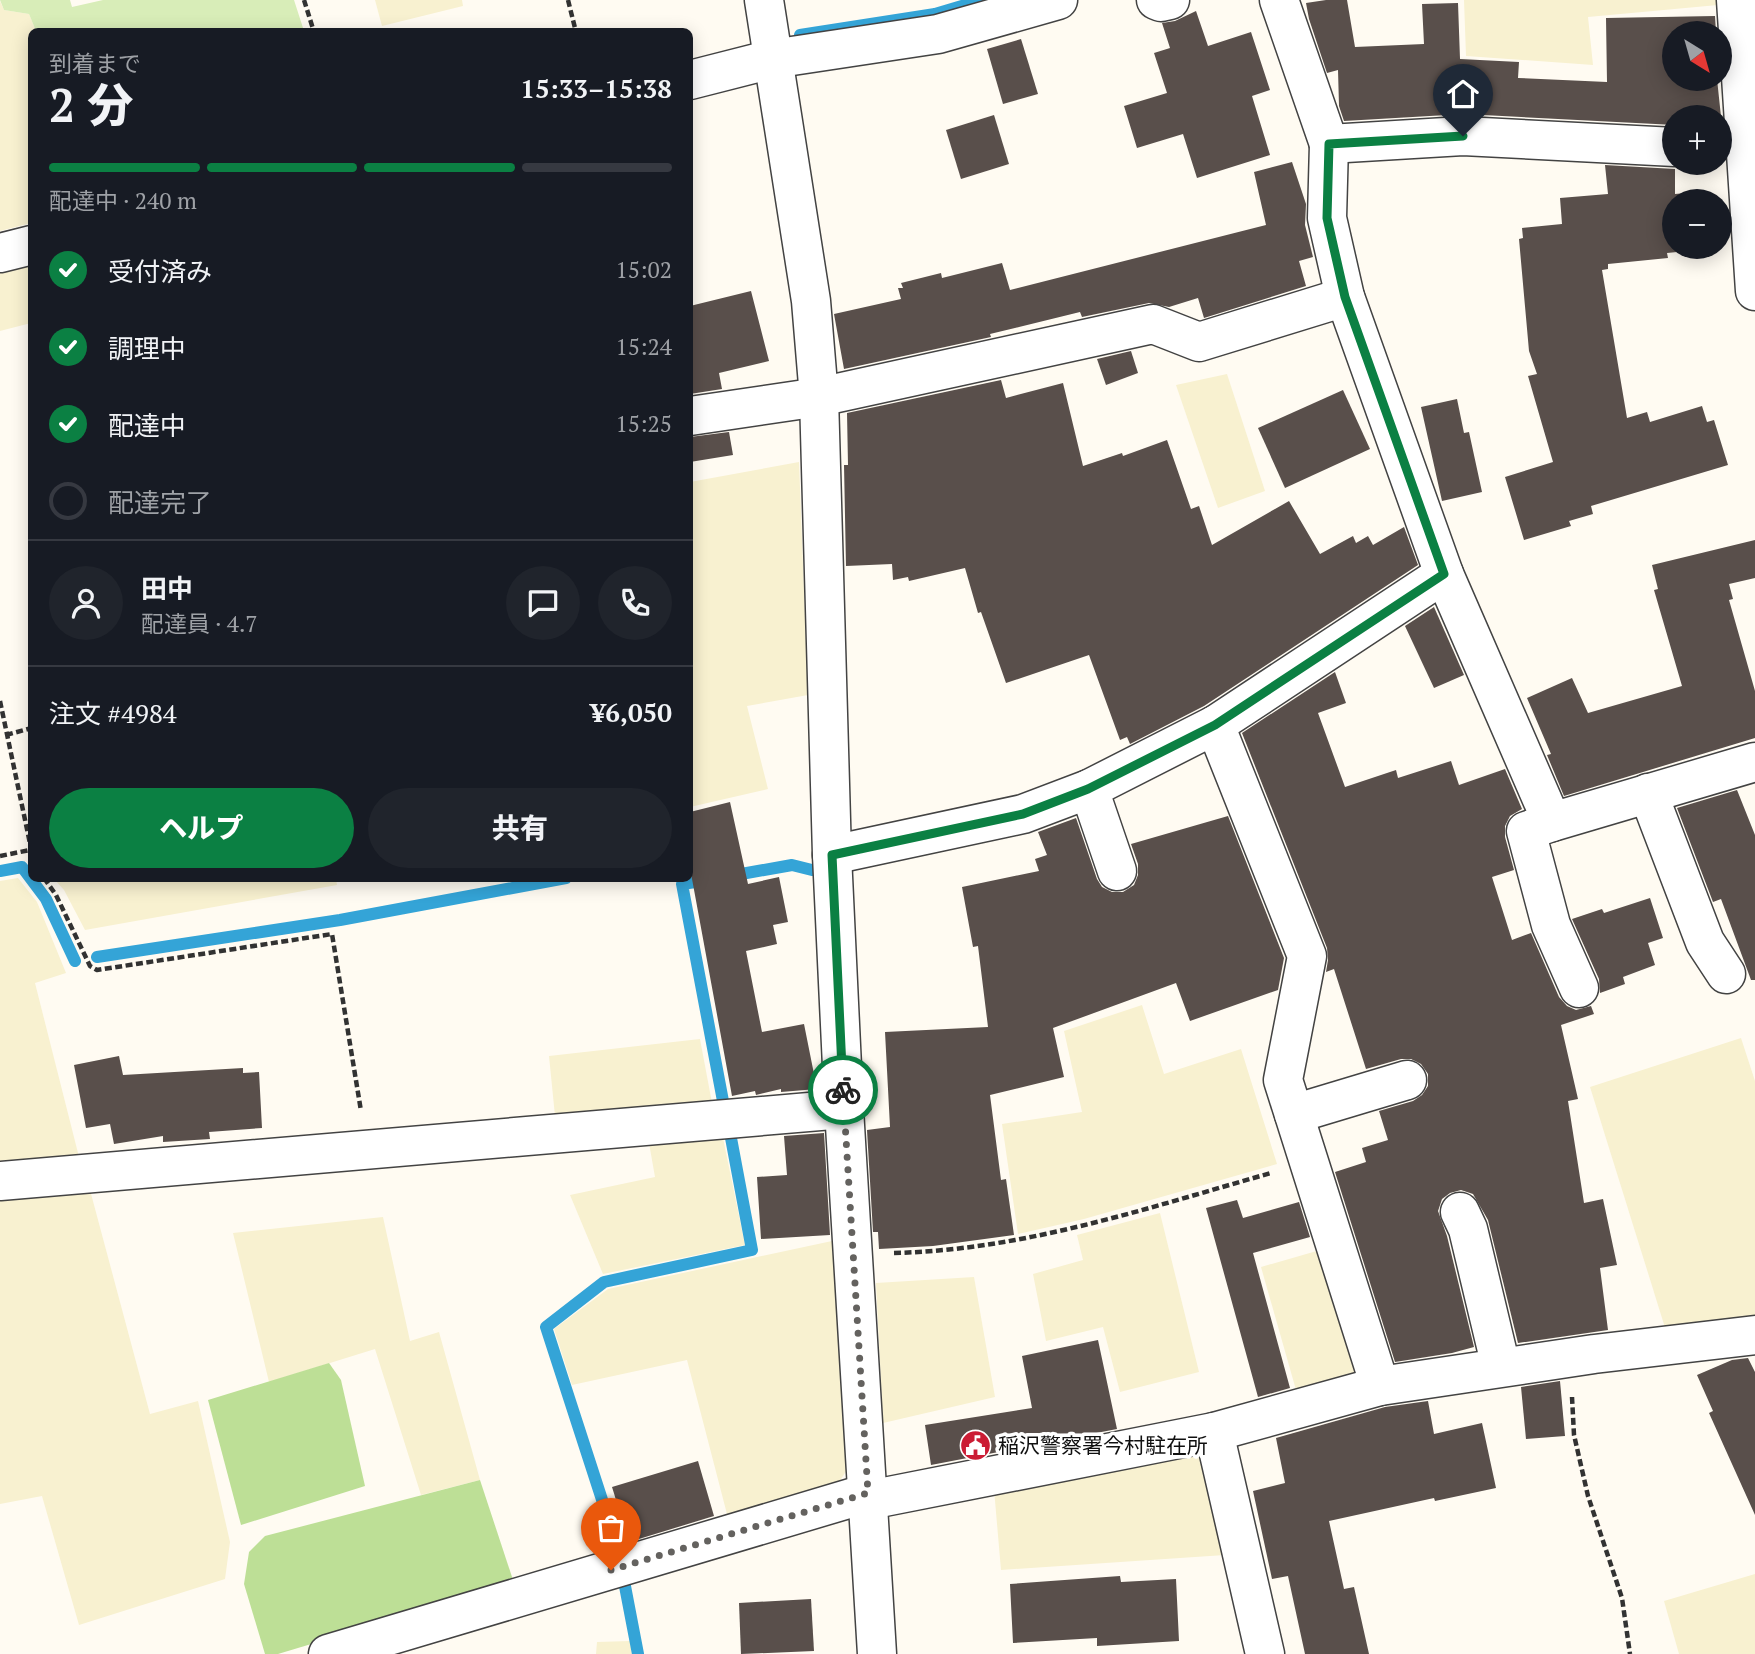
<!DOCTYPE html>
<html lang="ja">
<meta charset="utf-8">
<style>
:root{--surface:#171b24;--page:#20242c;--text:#f1f3f6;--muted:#9ea1a6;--line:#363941;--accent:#0b8043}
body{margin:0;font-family:"PT Serif","Noto Sans JP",serif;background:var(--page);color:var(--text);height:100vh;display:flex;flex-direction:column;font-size:26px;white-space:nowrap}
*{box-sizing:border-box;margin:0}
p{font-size:23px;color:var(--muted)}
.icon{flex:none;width:38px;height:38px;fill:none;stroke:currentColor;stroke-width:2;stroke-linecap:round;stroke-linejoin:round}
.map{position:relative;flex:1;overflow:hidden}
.details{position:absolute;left:28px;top:28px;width:665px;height:854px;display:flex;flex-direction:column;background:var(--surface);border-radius:10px;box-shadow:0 4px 18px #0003}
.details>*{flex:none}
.needle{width:46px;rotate:143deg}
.buttons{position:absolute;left:1662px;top:21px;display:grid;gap:14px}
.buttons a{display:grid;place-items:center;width:70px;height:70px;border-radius:50%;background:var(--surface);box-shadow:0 4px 18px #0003;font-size:35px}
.pin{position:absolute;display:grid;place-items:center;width:60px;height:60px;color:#fff;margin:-72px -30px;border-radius:50% 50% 50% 0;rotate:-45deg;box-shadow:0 0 7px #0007}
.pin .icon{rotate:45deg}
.courier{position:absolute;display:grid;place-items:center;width:70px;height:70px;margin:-35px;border:5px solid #0b8043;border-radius:50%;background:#fff;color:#222;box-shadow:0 2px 9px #0007}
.head em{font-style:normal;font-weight:800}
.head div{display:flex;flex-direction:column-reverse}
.head{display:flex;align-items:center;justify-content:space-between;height:119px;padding:0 21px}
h1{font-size:46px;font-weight:800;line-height:52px}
.bar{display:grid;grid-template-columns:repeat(4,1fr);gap:10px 7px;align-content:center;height:84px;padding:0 21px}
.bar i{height:9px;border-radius:5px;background:var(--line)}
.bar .current{background:var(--accent)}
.bar p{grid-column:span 4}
.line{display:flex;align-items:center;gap:18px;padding:0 21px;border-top:2px solid var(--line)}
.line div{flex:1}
.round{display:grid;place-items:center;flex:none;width:74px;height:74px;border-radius:37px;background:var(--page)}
ol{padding:0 21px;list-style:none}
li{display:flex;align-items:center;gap:21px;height:77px}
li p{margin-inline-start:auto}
li .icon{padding:7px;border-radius:50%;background:var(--accent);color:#fff;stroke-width:4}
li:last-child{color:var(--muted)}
li i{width:38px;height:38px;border:4px solid var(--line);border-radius:50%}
.action{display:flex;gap:14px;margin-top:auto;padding:14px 21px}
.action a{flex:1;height:80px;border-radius:42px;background:var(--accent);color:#fff;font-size:28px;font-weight:800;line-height:80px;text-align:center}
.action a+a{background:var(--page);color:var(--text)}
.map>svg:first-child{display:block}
</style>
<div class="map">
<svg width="1755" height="1654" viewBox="0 0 1755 1654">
<rect width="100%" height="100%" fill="#fffbf2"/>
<g fill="#f8f1d0">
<polygon points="375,0 462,0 463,6 382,26"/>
<polygon points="1464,0 1717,0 1718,5 1588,17 1593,65 1466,56"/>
<polygon points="0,1 4,10 29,14 36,31 32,32 31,223 0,231"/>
<polygon points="31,258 31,323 0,331 0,266"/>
<polygon points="1227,374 1265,491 1218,508 1176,385"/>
<polygon points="799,462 808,695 747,706 768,789 690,807 690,482"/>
<polygon points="18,878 37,902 66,973 35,983 79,1157 0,1164 0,881"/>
<polygon points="336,879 337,885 85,930 64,890 54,879"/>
<polygon points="1142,1005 1164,1074 1241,1049 1277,1164 1084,1219 1018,1234 1002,1124 1082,1112 1064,1031"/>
<polygon points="1741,1038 1755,1081 1755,1325 1667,1334 1590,1087"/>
<polygon points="700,1039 712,1103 555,1116 549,1056"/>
<polygon points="723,1138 745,1245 603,1274 570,1195 655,1177 649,1143"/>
<polygon points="90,1190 150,1414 198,1401 230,1542 225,1579 79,1625 42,1496 0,1504 0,1198"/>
<polygon points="1160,1213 1199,1372 1120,1392 1103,1327 1046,1341 1033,1274 1083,1260 1077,1235"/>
<polygon points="383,1217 410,1341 439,1332 480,1480 421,1495 375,1349 269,1382 233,1233"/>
<polygon points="832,1241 849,1467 835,1488 728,1518 687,1360 572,1385 554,1329 608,1289"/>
<polygon points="1327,1248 1366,1369 1298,1397 1261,1267"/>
<polygon points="974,1277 995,1397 883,1423 876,1283"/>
<polygon points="1185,1447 1200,1457 1225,1555 1001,1570 994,1489"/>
<polygon points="1755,1574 1755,1654 1679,1654 1664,1601"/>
<polygon points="630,1641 632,1654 596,1654 597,1642"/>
</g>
<polygon fill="#d8edb8" points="0,0 70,0 72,7 103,0 294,0 304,31 36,31 29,14 4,10"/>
<g fill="#bddf96">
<polygon points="329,1363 341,1380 365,1486 241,1525 208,1400"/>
<polygon points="480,1480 514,1583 278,1654 265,1654 244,1584 249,1552 265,1536"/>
</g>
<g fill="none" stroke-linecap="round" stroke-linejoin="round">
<g stroke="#34a4d7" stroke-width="12">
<polyline points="800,35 935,14 982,0"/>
<polyline points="0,871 22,867 46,899 75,961"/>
<polyline points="730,876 792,865 812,870"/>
<polyline points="709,880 682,884 723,1101"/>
<polyline points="97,957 340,920 566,878"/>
<polyline points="618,1549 546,1327 604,1282 752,1250 731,1138"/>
<polyline points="624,1581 638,1654"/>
</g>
</g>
<g fill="#594f4b">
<polygon points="1326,0 1347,0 1355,47 1424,44 1422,4 1458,3 1460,59 1519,62 1518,78 1607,82 1606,18 1715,16 1716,33 1675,33 1675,79 1717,79 1722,126 1720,126 1720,117 1675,117 1675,125 1464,114 1344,121 1339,106 1338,70 1327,73 1309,19 1306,3"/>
<polygon points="1196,11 1208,46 1251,32 1270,90 1252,96 1270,155 1197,178 1183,134 1137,148 1124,106 1167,93 1154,53 1170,48 1162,23 1175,21"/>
<polygon points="1021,39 1038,94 1003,104 987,49"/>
<polygon points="994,115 1009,164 961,179 946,130"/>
<polygon points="1292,162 1306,204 1305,225 1313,257 1299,261 1306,286 1204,318 1198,298 1169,307 1149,303 1082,317 1080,312 990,334 991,337 844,369 834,314 901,299 898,288 903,288 901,283 941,273 942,278 1002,263 1010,290 1266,225 1254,172"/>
<polygon points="1605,165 1675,169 1675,194 1707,191 1708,196 1713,195 1714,201 1675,201 1675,247 1718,248 1667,253 1668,258 1608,264 1608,269 1602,270 1627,418 1647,412 1650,422 1702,406 1707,422 1714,420 1728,465 1591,506 1593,514 1569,521 1571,526 1524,540 1505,477 1553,462 1528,376 1537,374 1529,351 1519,239 1523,238 1522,228 1562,224 1560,198 1608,194"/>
<polygon points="751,291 769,361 719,373 722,389 690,394 690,306"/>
<polygon points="1131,351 1138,373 1106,385 1097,359"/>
<polygon points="1001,380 1006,398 1063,383 1083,466 1122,453 1123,456 1167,440 1191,509 1199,506 1212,545 1289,501 1320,554 1353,536 1356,543 1368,536 1373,545 1404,527 1418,565 1204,706 1130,744 1127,737 1120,740 1089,655 1006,683 981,612 978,613 965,568 909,581 908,577 893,580 892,564 846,566 844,465 848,465 847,413"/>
<polygon points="1343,390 1370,449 1285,488 1258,428"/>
<polygon points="1457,399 1464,433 1469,432 1482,492 1442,501 1421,407"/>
<polygon points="729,432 733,455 690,462 690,437"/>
<polygon points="1755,540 1755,578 1729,584 1733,599 1729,600 1755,691 1755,738 1564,796 1547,755 1551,754 1527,698 1572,678 1588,713 1682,686 1654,590 1658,589 1652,565"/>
<polygon points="1434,607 1464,675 1434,688 1405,626"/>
<polygon points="1335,672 1346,703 1318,713 1345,787 1396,770 1398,778 1451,761 1459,785 1505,769 1522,809 1510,816 1505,826 1505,837 1514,870 1492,877 1512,940 1531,933 1559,997 1567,1006 1576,1010 1591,1006 1594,1014 1561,1025 1578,1099 1568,1101 1584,1203 1603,1199 1617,1265 1600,1268 1608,1330 1518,1343 1488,1220 1473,1194 1461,1190 1450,1193 1442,1199 1438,1211 1447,1236 1474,1347 1452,1353 1395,1362 1335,1172 1366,1162 1362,1148 1388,1140 1379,1111 1413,1101 1422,1095 1428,1086 1428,1074 1421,1064 1411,1059 1401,1059 1366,1069 1334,969 1326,972 1328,960 1327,948 1242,733"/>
<polygon points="1737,790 1755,835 1755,980 1751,980 1721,899 1713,902 1677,808"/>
<polygon points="730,802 748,884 779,877 788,922 773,925 777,944 746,951 762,1032 804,1024 817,1089 781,1092 781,1089 756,1095 755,1091 732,1096 690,868 690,812"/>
<polygon points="1228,816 1284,958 1278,990 1190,1021 1176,983 1053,1028 1064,1077 990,1095 1001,1180 1006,1179 1014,1235 933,1246 879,1249 878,1232 873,1232 867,1130 890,1127 885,1032 988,1027 978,946 973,947 962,887 1039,871 1035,859 1047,855 1038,832 1076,818 1097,879 1102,887 1112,892 1123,892 1134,885 1138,875 1138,864 1131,844"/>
<polygon points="1650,898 1663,938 1648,943 1655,965 1623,977 1625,984 1600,993 1599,979 1572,919 1602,909 1604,913"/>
<polygon points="119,1056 123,1075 243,1068 243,1073 259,1072 262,1128 209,1132 210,1139 163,1142 163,1136 114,1144 110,1124 86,1128 74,1065"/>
<polygon points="824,1133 830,1235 761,1239 757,1177 787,1175 784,1136"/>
<polygon points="1237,1200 1243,1218 1299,1202 1310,1237 1253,1253 1290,1388 1258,1397 1206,1208"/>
<polygon points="1098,1340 1117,1429 931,1465 925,1425 1032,1408 1022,1356"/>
<polygon points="1748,1358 1755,1372 1755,1515 1709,1413 1713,1411 1697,1375 1732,1360"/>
<polygon points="1560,1381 1565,1436 1526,1439 1521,1387"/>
<polygon points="1428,1401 1434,1434 1482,1423 1496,1488 1435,1501 1434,1498 1329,1521 1344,1589 1354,1587 1369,1654 1305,1654 1288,1576 1272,1579 1253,1491 1285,1483 1276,1438 1385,1407"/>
<polygon points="698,1461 714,1516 629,1542 612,1487"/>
<polygon points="1120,1576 1121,1582 1176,1579 1179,1641 1097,1646 1097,1638 1013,1643 1010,1584"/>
<polygon points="811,1599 814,1651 741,1654 739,1603"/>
</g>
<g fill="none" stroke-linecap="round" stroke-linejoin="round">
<defs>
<g id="minor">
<polyline points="764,0 811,301 819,397 832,855 844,1109 877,1654"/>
<polyline points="1156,0 1161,2 1170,0"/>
<polyline points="1279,0 1329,144 1463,136 1675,147"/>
<polyline points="1736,0 1755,291"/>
<polyline points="690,80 772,59 938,34 1058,0"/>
<polyline points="1329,144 1327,218 1345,297 1444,574"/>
<polyline points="0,253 32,245"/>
<polyline points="690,416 819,397 1153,324 1199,342 1345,297"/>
<polyline points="1215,725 1307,956 1283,1080 1380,1386"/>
<polyline points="1089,789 1117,871"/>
<polyline points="1648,793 1705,942 1726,974"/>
<polyline points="1552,822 1526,831 1551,925 1579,988"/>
<polyline points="832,855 1023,814 1089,789 1215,725 1444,574 1552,822 1755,762"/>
<polyline points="1294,1114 1407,1080"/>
<polyline points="0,1181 844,1109"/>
<polyline points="1460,1212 1468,1229 1501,1367"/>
<polyline points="1214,1432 1265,1654"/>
<polyline points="869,1500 1214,1432 1380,1386 1594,1354 1755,1335"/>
<polyline points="328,1654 868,1493"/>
</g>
</defs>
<use href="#minor" stroke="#434343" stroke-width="41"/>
<g stroke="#323232" stroke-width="4.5" stroke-dasharray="7 3.5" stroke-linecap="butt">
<polyline points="304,0 314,32"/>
<polyline points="568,0 576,32"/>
<polyline points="0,701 32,853"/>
<polyline points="6,735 32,728"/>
<polyline points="0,856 30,850"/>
<polyline points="44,878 56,895 90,966 97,970 332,934 361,1111"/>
<path d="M 894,1253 C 1024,1250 1147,1208 1271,1173"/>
<polyline points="1572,1397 1574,1435 1588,1496 1622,1598 1630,1654"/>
</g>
<use href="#minor" stroke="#fff" stroke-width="38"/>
</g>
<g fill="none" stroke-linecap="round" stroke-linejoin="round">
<polyline stroke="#64625f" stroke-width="7" stroke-dasharray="0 12.6" points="611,1570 868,1493 843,1090"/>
<polyline stroke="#0b8043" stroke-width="9" points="843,1090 832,855 1023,814 1088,789 1215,725 1444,574 1345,297 1327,218 1329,144 1463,136"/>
</g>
<defs>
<symbol id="civic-disc" viewBox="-11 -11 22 22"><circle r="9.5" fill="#cb1c34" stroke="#fff"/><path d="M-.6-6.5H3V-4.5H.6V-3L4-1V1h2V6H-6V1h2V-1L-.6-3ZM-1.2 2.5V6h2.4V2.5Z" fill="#fff"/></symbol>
</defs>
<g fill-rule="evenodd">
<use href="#civic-disc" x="958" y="1428" width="35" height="35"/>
</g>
<g text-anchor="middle" stroke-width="7" stroke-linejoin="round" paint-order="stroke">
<g font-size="21" fill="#101010" stroke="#fff" text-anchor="start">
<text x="998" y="1453">稲沢警察署今村駐在所</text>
</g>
</g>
</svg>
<div class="buttons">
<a><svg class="needle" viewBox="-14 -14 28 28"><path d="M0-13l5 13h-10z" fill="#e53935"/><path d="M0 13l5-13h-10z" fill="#9ea1a6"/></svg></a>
<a>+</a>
<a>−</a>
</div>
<div class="pin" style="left:611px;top:1570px;background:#ea580c"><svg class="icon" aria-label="bag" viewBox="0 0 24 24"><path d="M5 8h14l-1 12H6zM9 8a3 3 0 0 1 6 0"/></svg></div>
<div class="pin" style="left:1463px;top:136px;background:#1f2937"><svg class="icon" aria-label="home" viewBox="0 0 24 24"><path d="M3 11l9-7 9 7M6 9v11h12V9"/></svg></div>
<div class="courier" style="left:843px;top:1090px"><svg class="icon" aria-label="bike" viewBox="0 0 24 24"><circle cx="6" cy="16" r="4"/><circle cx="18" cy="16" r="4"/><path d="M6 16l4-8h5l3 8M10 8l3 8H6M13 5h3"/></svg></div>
<section class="details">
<div class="head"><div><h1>2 分</h1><p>到着まで</p></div><em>15:33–15:38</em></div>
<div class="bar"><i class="current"></i><i class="current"></i><i class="current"></i><i></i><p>配達中 · 240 m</p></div>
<ol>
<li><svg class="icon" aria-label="check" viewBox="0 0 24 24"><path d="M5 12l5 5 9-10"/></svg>受付済み<p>15:02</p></li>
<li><svg class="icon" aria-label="check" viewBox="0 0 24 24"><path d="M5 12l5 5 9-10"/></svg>調理中<p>15:24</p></li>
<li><svg class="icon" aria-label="check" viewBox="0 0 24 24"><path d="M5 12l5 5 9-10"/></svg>配達中<p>15:25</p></li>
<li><i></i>配達完了</li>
</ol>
<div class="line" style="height:126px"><a class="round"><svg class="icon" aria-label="person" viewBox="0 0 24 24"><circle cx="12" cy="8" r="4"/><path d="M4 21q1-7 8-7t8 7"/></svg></a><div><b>田中</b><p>配達員 · 4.7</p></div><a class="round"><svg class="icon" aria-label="chat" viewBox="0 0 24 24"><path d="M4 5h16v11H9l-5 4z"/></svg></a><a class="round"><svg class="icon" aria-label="phone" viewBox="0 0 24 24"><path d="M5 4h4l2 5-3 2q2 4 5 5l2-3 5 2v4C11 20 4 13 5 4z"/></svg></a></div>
<div class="line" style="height:91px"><div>注文 #4984</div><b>¥6,050</b></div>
<div class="action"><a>ヘルプ</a><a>共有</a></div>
</section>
</div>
